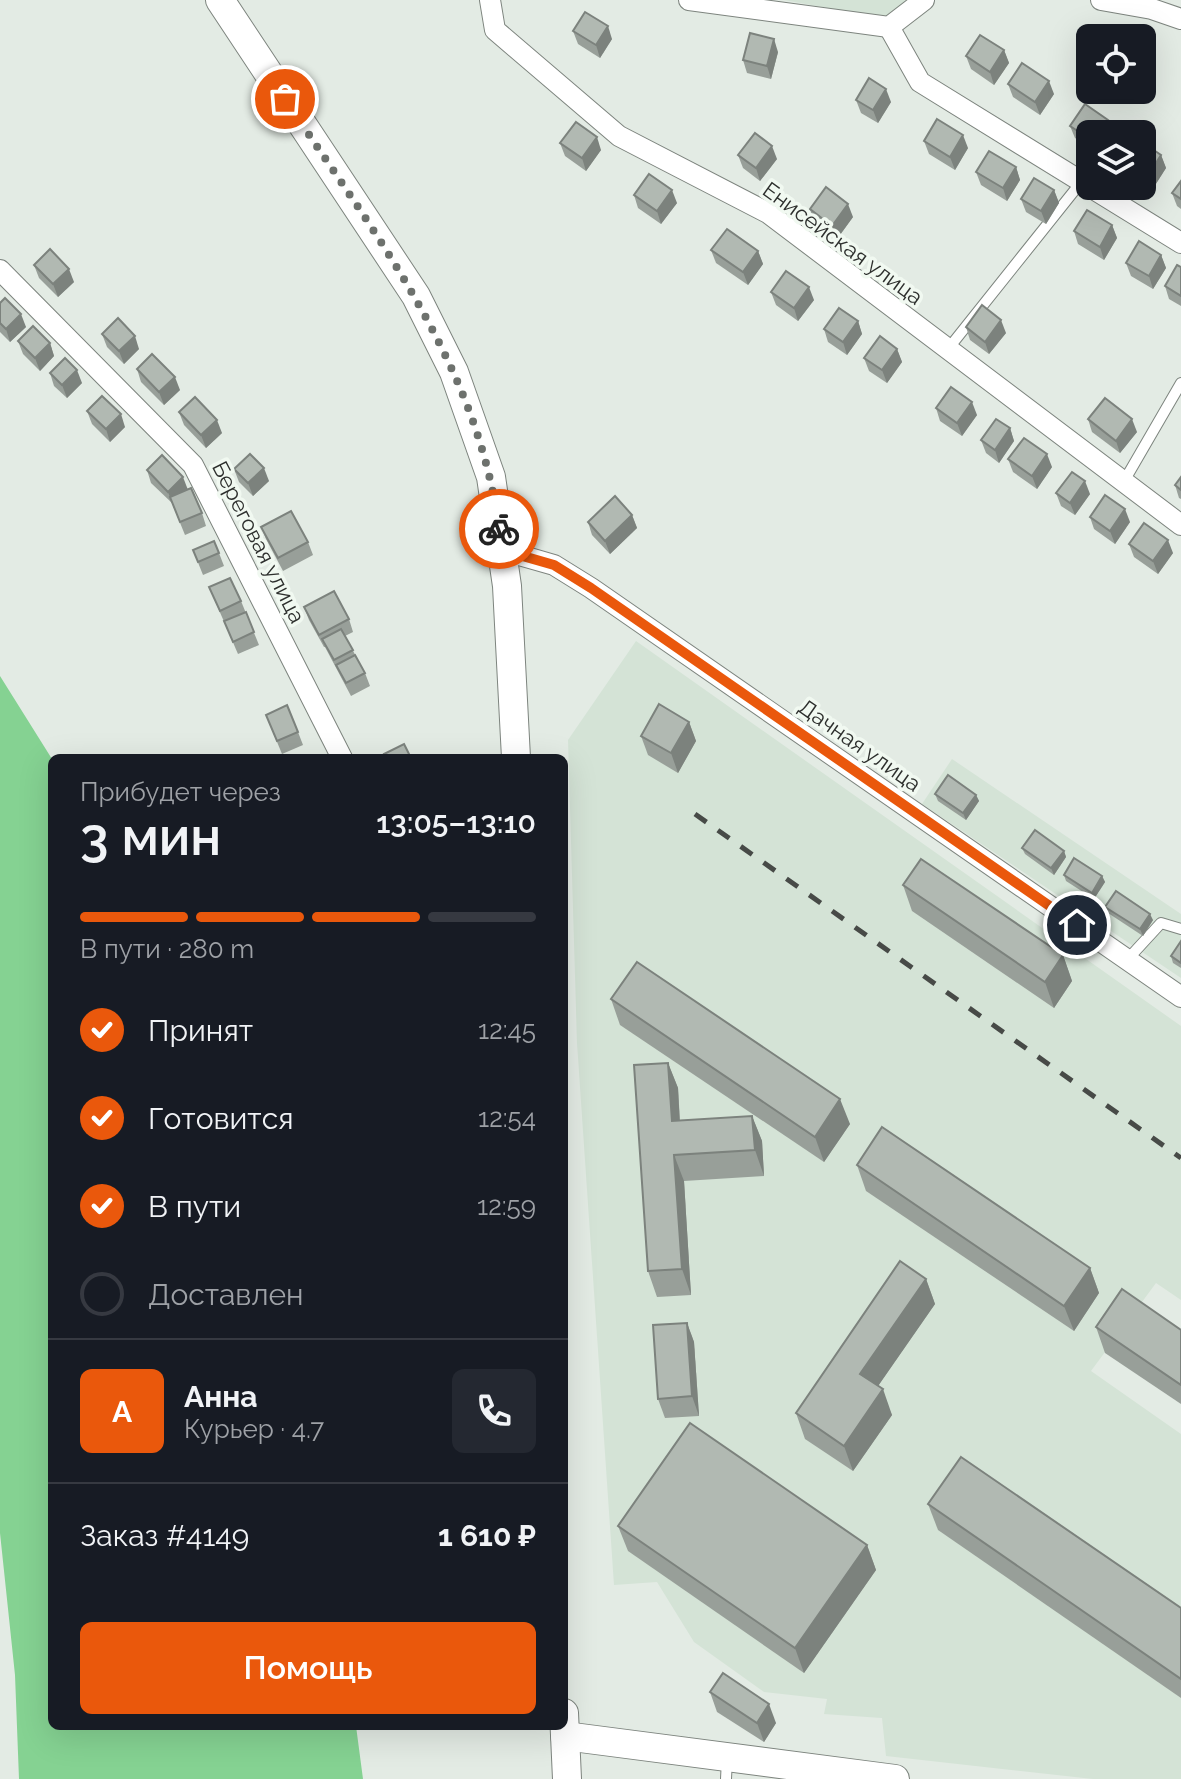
<!DOCTYPE html>
<html lang="ru">
<meta charset="utf-8">
<style>
:root{--surface:#171b24;--page:#242831;--text:#f1f3f6;--muted:#9ea1a6;--line:#363941;--accent:#ea580c}
body{margin:0;font-family:Raleway,sans-serif;background:var(--page);color:var(--text);height:100vh;display:flex;flex-direction:column;font-size:30px;white-space:nowrap}
*{box-sizing:border-box;margin:0}
p{font-size:26px;color:var(--muted)}
.icon{flex:none;width:44px;height:44px;fill:none;stroke:currentColor;stroke-width:2;stroke-linecap:round;stroke-linejoin:round}
.map{position:relative;flex:1;overflow:hidden}
.panel{position:absolute;left:48px;top:754px;width:520px;height:976px;display:flex;flex-direction:column;background:var(--surface);border-radius:12px;box-shadow:0 8px 32px #0002}
.panel>*{flex:none}
.controls{position:absolute;left:1076px;top:24px;display:grid;gap:16px}
.controls a{display:grid;place-items:center;width:80px;height:80px;border-radius:12px;background:var(--surface);box-shadow:0 8px 32px #0002;font-size:40px}
.pin{position:absolute;display:grid;place-items:center;width:68px;height:68px;color:#fff;margin:-34px;border:4px solid #fff;border-radius:50%;box-shadow:0 2px 8px #0007}
.courier{position:absolute;display:grid;place-items:center;width:80px;height:80px;margin:-40px;border:6px solid #ea580c;border-radius:50%;background:#fff;color:#222;box-shadow:0 2px 10px #0007}
.summary em{font-style:normal;font-weight:600}
.summary div{display:flex;flex-direction:column-reverse}
.summary{display:flex;align-items:center;justify-content:space-between;height:136px;padding:0 32px}
h1{font-size:52px;font-weight:600;line-height:60px}
.bar{display:grid;grid-template-columns:repeat(4,1fr);gap:12px 8px;align-content:center;height:96px;padding:0 32px}
.bar i{height:10px;border-radius:6px;background:var(--line)}
.bar .current{background:var(--accent)}
.bar p{grid-column:span 4}
.line{display:flex;align-items:center;gap:20px;padding:0 32px;border-top:2px solid var(--line)}
.line div{flex:1}
.round{display:grid;place-items:center;flex:none;width:84px;height:84px;border-radius:12px;background:var(--page)}
ol{padding:0 32px;list-style:none}
li{display:flex;align-items:center;gap:24px;height:88px}
li p{margin-inline-start:auto}
li .icon{padding:8px;border-radius:50%;background:var(--accent);color:#fff;stroke-width:4}
li:last-child{color:var(--muted)}
li i{width:44px;height:44px;border:4px solid var(--line);border-radius:50%}
.action{display:flex;gap:16px;margin-top:auto;padding:16px 32px}
.action a{flex:1;height:92px;border-radius:12px;background:var(--accent);color:#fff;font-size:32px;font-weight:600;line-height:92px;text-align:center}
.map>svg:first-child{display:block}
</style>
<div class="map">
<svg width="1181" height="1779" viewBox="0 0 1181 1779">
<rect width="100%" height="100%" fill="#e3ebe4"/>
<g fill="#d4e3d6">
<polygon points="784,0 926,0 888,19"/>
<polygon points="636,641 1181,1026 1181,1300 1156,1283 1091,1371 1181,1434 1181,1779 1093,1779 886,1756 882,1718 824,1714 827,1699 764,1692 694,1642 657,1582 614,1585 577,1043 568,740"/>
<polygon points="952,759 1181,914 1181,978 922,804"/>
</g>
<polygon fill="#85d292" points="0,676 52,759 52,1726 356,1726 363,1779 19,1779 15,1675 0,1533"/>
<g fill="none" stroke-linecap="round" stroke-linejoin="round">
<defs>
<g id="lane">
<polyline points="948,349 1082,181"/>
<polyline points="1123,483 1181,383"/>
<polyline points="1127,960 1161,923 1181,929"/>
<polyline points="726,1779 727,1759"/>
</g>
<g id="street">
<polyline points="490,0 495,30 619,136 768,213 1181,525"/>
<polyline points="689,0 889,27 924,0"/>
<polyline points="1101,0 1152,9 1181,19"/>
<polyline points="889,27 920,82 1181,243"/>
<polyline points="0,270 193,465 342,758"/>
<polyline points="502,550 554,565 591,588 1181,997"/>
</g>
<g id="secondary">
<polyline points="220,0 416,296 454,372 491,477 507,586 516,758"/>
<polyline points="564,1713 567,1779"/>
<polyline points="565,1736 895,1779"/>
</g>
</defs>
<use href="#lane" stroke="#7d847e" stroke-width="12"/>
<use href="#street" stroke="#7d847e" stroke-width="22"/>
<use href="#secondary" stroke="#7d847e" stroke-width="30"/>
<use href="#lane" stroke="#fff" stroke-width="10"/>
<use href="#street" stroke="#fff" stroke-width="20"/>
<use href="#secondary" stroke="#fff" stroke-width="28"/>
<polyline stroke="#474a47" stroke-width="5" stroke-dasharray="14 14" stroke-linecap="butt" points="695,814 1181,1158"/>
</g>
<g fill="#989f99">
<polygon points="573,31 612,39 600,58 578,44"/>
<polygon points="1004,50 1009,63 994,85 971,69 966,56"/>
<polygon points="778,52 771,79 747,73 743,60"/>
<polygon points="1008,84 1054,94 1040,115 1013,97"/>
<polygon points="856,100 891,102 878,123 861,113"/>
<polygon points="1070,126 1113,133 1090,134 1090,148 1075,138"/>
<polygon points="924,141 968,148 955,170 929,154"/>
<polygon points="1142,142 1161,155 1166,168 1152,190 1142,183"/>
<polygon points="560,143 601,150 586,171 565,156"/>
<polygon points="738,155 777,159 760,181 743,168"/>
<polygon points="1016,167 1020,180 1007,201 981,185 976,172"/>
<polygon points="1181,181 1181,209 1177,206 1172,193"/>
<polygon points="1054,190 1059,203 1046,224 1026,212 1021,199"/>
<polygon points="634,195 677,203 661,224 638,208"/>
<polygon points="810,209 853,217 837,239 814,222"/>
<polygon points="1112,225 1117,238 1104,260 1078,244 1074,231"/>
<polygon points="711,250 758,251 763,264 748,285 716,263"/>
<polygon points="1161,255 1166,268 1153,289 1131,276 1126,263"/>
<polygon points="34,265 74,282 58,297 39,278"/>
<polygon points="1181,267 1181,306 1169,299 1165,286"/>
<polygon points="771,292 814,300 798,321 776,305"/>
<polygon points="0,303 26,327 10,342 0,332"/>
<polygon points="858,321 862,334 847,355 828,342 824,329"/>
<polygon points="966,327 1006,333 989,354 970,340"/>
<polygon points="102,334 139,349 124,364 107,347"/>
<polygon points="18,341 50,343 54,356 40,371 23,354"/>
<polygon points="897,349 902,362 887,383 869,371 864,358"/>
<polygon points="137,369 180,390 164,405 141,382"/>
<polygon points="50,373 82,383 67,398 54,386"/>
<polygon points="936,408 977,415 962,436 940,421"/>
<polygon points="87,411 125,427 110,442 92,424"/>
<polygon points="179,412 222,433 206,448 184,425"/>
<polygon points="1088,419 1137,432 1120,453 1092,432"/>
<polygon points="1010,428 1014,441 999,463 986,453 981,440"/>
<polygon points="1008,459 1052,467 1037,489 1013,472"/>
<polygon points="234,469 269,481 253,496 239,482"/>
<polygon points="147,470 188,489 202,513 206,526 185,535 172,503 151,483"/>
<polygon points="1181,477 1181,499 1179,498 1175,485"/>
<polygon points="1056,493 1090,494 1075,515 1061,506"/>
<polygon points="632,515 637,528 610,554 592,535 588,522"/>
<polygon points="1090,517 1130,522 1115,544 1094,529"/>
<polygon points="261,527 308,542 313,555 283,571 266,539"/>
<polygon points="1129,544 1173,553 1158,574 1134,557"/>
<polygon points="193,550 219,553 224,566 203,575"/>
<polygon points="209,587 241,601 259,645 238,654"/>
<polygon points="304,607 349,619 353,632 345,636 365,673 370,686 351,696 325,647 324,647 309,620"/>
<polygon points="266,715 298,732 303,745 282,754"/>
<polygon points="689,722 696,741 678,773 648,755 641,736"/>
<polygon points="935,794 976,795 979,801 966,820 938,801"/>
<polygon points="1022,848 1064,851 1066,857 1054,875 1025,854"/>
<polygon points="1064,875 1102,876 1105,882 1094,899 1066,881"/>
<polygon points="903,885 1063,955 1072,981 1054,1008 912,911"/>
<polygon points="1105,907 1153,920 1143,936 1108,913"/>
<polygon points="1181,941 1181,968 1173,963 1171,956"/>
<polygon points="611,999 850,1124 824,1162 620,1025"/>
<polygon points="668,1063 678,1088 680,1121 752,1116 762,1141 764,1176 684,1181 691,1295 657,1297 648,1271"/>
<polygon points="857,1165 1090,1268 1099,1293 1074,1331 866,1191"/>
<polygon points="926,1279 935,1304 878,1386 892,1415 853,1471 805,1439 796,1413"/>
<polygon points="687,1323 694,1342 699,1416 665,1418 658,1399"/>
<polygon points="1096,1327 1181,1330 1181,1404 1105,1353"/>
<polygon points="928,1504 1181,1608 1181,1698 938,1530"/>
<polygon points="618,1526 867,1545 876,1570 804,1673 628,1551"/>
<polygon points="710,1692 776,1723 764,1742 717,1712"/>
</g>
<g fill="#7c827d">
<polygon points="608,26 612,39 600,58 596,45"/>
<polygon points="774,39 778,52 771,79 767,66"/>
<polygon points="1004,50 1009,63 994,85 990,72"/>
<polygon points="1049,81 1054,94 1040,115 1035,102"/>
<polygon points="886,89 891,102 878,123 873,110"/>
<polygon points="1108,120 1113,133 1112,134 1099,134"/>
<polygon points="963,135 968,148 955,170 950,157"/>
<polygon points="597,137 601,150 586,171 582,158"/>
<polygon points="772,146 777,159 760,181 756,168"/>
<polygon points="1161,155 1166,168 1152,190 1147,177"/>
<polygon points="1016,167 1020,180 1007,201 1003,188"/>
<polygon points="672,190 677,203 661,224 657,211"/>
<polygon points="1054,190 1059,203 1046,224 1041,211"/>
<polygon points="848,204 853,217 837,239 832,226"/>
<polygon points="1112,225 1117,238 1104,260 1100,247"/>
<polygon points="758,251 763,264 748,285 743,272"/>
<polygon points="1161,255 1166,268 1153,289 1149,276"/>
<polygon points="69,269 74,282 58,297 53,284"/>
<polygon points="809,287 814,300 798,321 794,308"/>
<polygon points="21,314 26,327 10,342 6,329"/>
<polygon points="1001,320 1006,333 989,354 985,342"/>
<polygon points="858,321 862,334 847,355 843,342"/>
<polygon points="135,336 139,349 124,364 119,351"/>
<polygon points="50,343 54,356 40,371 35,358"/>
<polygon points="897,349 902,362 887,383 882,370"/>
<polygon points="77,370 82,383 67,398 62,385"/>
<polygon points="175,377 180,390 164,405 159,392"/>
<polygon points="972,402 977,415 962,436 957,423"/>
<polygon points="121,414 125,427 110,442 106,429"/>
<polygon points="1132,419 1137,432 1120,453 1116,441"/>
<polygon points="217,420 222,433 206,448 201,435"/>
<polygon points="1010,428 1014,441 999,463 995,450"/>
<polygon points="1047,454 1052,467 1037,489 1032,476"/>
<polygon points="264,468 269,481 253,496 248,483"/>
<polygon points="183,477 188,490 173,505 168,492"/>
<polygon points="1085,481 1090,494 1075,515 1070,503"/>
<polygon points="1125,509 1130,522 1115,544 1110,531"/>
<polygon points="632,515 637,528 610,554 605,541"/>
<polygon points="1168,540 1173,553 1158,574 1153,561"/>
<polygon points="689,722 696,741 678,773 671,753"/>
<polygon points="976,795 979,801 966,820 963,813"/>
<polygon points="1064,851 1066,857 1054,875 1051,868"/>
<polygon points="1102,876 1105,882 1094,899 1092,893"/>
<polygon points="1150,914 1153,920 1143,936 1140,929"/>
<polygon points="1063,955 1072,981 1054,1008 1045,982"/>
<polygon points="668,1063 678,1088 681,1147 672,1121"/>
<polygon points="840,1099 850,1124 824,1162 815,1137"/>
<polygon points="752,1116 762,1141 764,1176 755,1150"/>
<polygon points="674,1155 684,1181 691,1295 682,1269"/>
<polygon points="1090,1268 1099,1293 1074,1331 1064,1306"/>
<polygon points="926,1279 935,1304 869,1399 860,1374"/>
<polygon points="687,1323 694,1342 699,1416 692,1396"/>
<polygon points="883,1389 892,1415 853,1471 844,1446"/>
<polygon points="867,1545 876,1570 804,1673 795,1648"/>
<polygon points="769,1704 776,1723 764,1742 757,1723"/>
</g>
<g fill="#b1b9b2" stroke="#7c827d" stroke-width="2">
<polygon points="585,12 608,26 596,45 573,31"/>
<polygon points="750,33 774,39 767,66 743,60"/>
<polygon points="980,35 1004,50 990,72 966,56"/>
<polygon points="1022,63 1049,81 1035,102 1008,84"/>
<polygon points="869,78 886,89 873,110 856,100"/>
<polygon points="1085,104 1108,120 1099,134 1090,134 1090,139 1070,126"/>
<polygon points="937,119 963,135 950,157 924,141"/>
<polygon points="576,122 597,137 582,158 560,143"/>
<polygon points="755,133 772,146 756,168 738,155"/>
<polygon points="1142,142 1161,155 1147,177 1142,173"/>
<polygon points="989,151 1016,167 1003,188 976,172"/>
<polygon points="649,174 672,190 657,211 634,195"/>
<polygon points="1034,178 1054,190 1041,211 1021,199"/>
<polygon points="1181,181 1181,199 1172,193"/>
<polygon points="826,187 848,204 832,226 810,209"/>
<polygon points="1087,210 1112,225 1100,247 1074,231"/>
<polygon points="727,229 758,251 743,272 711,250"/>
<polygon points="1139,241 1161,255 1149,276 1126,263"/>
<polygon points="50,249 69,269 53,284 34,265"/>
<polygon points="1177,265 1181,267 1181,296 1165,286"/>
<polygon points="786,271 809,287 794,308 771,292"/>
<polygon points="5,298 21,314 6,329 0,323 0,303"/>
<polygon points="982,305 1001,320 985,342 966,327"/>
<polygon points="839,308 858,321 843,342 824,329"/>
<polygon points="118,318 135,336 119,351 102,334"/>
<polygon points="33,326 50,343 35,358 18,341"/>
<polygon points="880,336 897,349 882,370 864,358"/>
<polygon points="152,354 175,377 159,392 137,369"/>
<polygon points="65,358 77,370 62,385 50,373"/>
<polygon points="951,387 972,402 957,423 936,408"/>
<polygon points="102,396 121,414 106,429 87,411"/>
<polygon points="195,397 217,420 201,435 179,412"/>
<polygon points="1105,398 1132,419 1116,441 1088,419"/>
<polygon points="996,419 1010,428 995,450 981,440"/>
<polygon points="1024,438 1047,454 1032,476 1008,459"/>
<polygon points="250,454 264,468 248,483 234,469"/>
<polygon points="162,455 183,477 168,492 147,470"/>
<polygon points="1072,472 1085,481 1070,503 1056,493"/>
<polygon points="1181,477 1181,490 1175,485"/>
<polygon points="191,488 202,513 180,522 170,497"/>
<polygon points="1105,495 1125,509 1110,531 1090,517"/>
<polygon points="615,496 632,515 605,541 588,522"/>
<polygon points="291,511 308,542 278,558 261,527"/>
<polygon points="1144,523 1168,540 1153,561 1129,544"/>
<polygon points="214,541 219,553 198,562 193,550"/>
<polygon points="230,578 241,601 220,611 209,587"/>
<polygon points="334,591 349,619 319,635 304,607"/>
<polygon points="246,612 254,632 233,642 224,621"/>
<polygon points="341,629 353,650 334,660 322,639"/>
<polygon points="355,655 365,673 346,683 336,665"/>
<polygon points="659,704 689,722 671,753 641,736"/>
<polygon points="287,705 298,732 277,741 266,715"/>
<polygon points="404,744 411,758 386,758 384,754"/>
<polygon points="948,775 976,795 963,813 935,794"/>
<polygon points="1035,830 1064,851 1051,868 1022,848"/>
<polygon points="1074,858 1102,876 1092,893 1064,875"/>
<polygon points="921,859 1063,955 1045,982 903,885"/>
<polygon points="1116,891 1150,914 1140,929 1105,907"/>
<polygon points="1181,941 1181,963 1171,956"/>
<polygon points="637,962 840,1099 815,1137 611,999"/>
<polygon points="668,1063 672,1121 752,1116 755,1150 674,1155 682,1269 648,1271 634,1065"/>
<polygon points="882,1127 1090,1268 1064,1306 857,1165"/>
<polygon points="900,1261 926,1279 860,1374 883,1389 844,1446 796,1413"/>
<polygon points="1122,1289 1181,1330 1181,1385 1096,1327"/>
<polygon points="687,1323 692,1396 658,1399 653,1325"/>
<polygon points="690,1423 867,1545 795,1648 618,1526"/>
<polygon points="961,1457 1181,1608 1181,1679 928,1504"/>
<polygon points="723,1673 769,1704 757,1723 710,1692"/>
</g>
<g fill="none" stroke-linecap="round" stroke-linejoin="round">
<path stroke="#6d716d" stroke-width="8" stroke-dasharray="0 14.4" d="M 285,99 C 374,233 478,364 499,529"/>
<polyline stroke="#ea580c" stroke-width="10" points="499,529 502,550 554,565 591,588 1077,925"/>
</g>
<g text-anchor="middle" stroke-width="7" stroke-linejoin="round" paint-order="stroke">
<g font-size="22" fill="#2d2f2d" stroke="#f1f9f1">
<text transform="translate(843 243) rotate(36)" y="8">Енисейская улица</text>
<text transform="translate(259 542) rotate(63)" y="8">Береговая улица</text>
<text transform="translate(860 745) rotate(35)" y="8">Дачная улица</text>
</g>
</g>
</svg>
<div class="controls">
<a><svg class="icon" aria-label="locate" viewBox="0 0 24 24"><circle cx="12" cy="12" r="6"/><path d="M12 2v4M12 18v4M2 12h4M18 12h4"/></svg></a>
<a><svg class="icon" aria-label="layers" viewBox="0 0 24 24"><path d="M12 4l9 5-9 5-9-5zM3 14l9 5 9-5"/></svg></a>
</div>
<div class="pin" style="left:285px;top:99px;background:#ea580c"><svg class="icon" aria-label="bag" viewBox="0 0 24 24"><path d="M5 8h14l-1 12H6zM9 8a3 3 0 0 1 6 0"/></svg></div>
<div class="pin" style="left:1077px;top:925px;background:#1f2937"><svg class="icon" aria-label="home" viewBox="0 0 24 24"><path d="M3 11l9-7 9 7M6 9v11h12V9"/></svg></div>
<div class="courier" style="left:499px;top:529px"><svg class="icon" aria-label="bike" viewBox="0 0 24 24"><circle cx="6" cy="16" r="4"/><circle cx="18" cy="16" r="4"/><path d="M6 16l4-8h5l3 8M10 8l3 8H6M13 5h3"/></svg></div>
<section class="panel">
<div class="summary"><div><h1>3 мин</h1><p>Прибудет через</p></div><em>13:05–13:10</em></div>
<div class="bar"><i class="current"></i><i class="current"></i><i class="current"></i><i></i><p>В пути · 280 m</p></div>
<ol>
<li><svg class="icon" aria-label="check" viewBox="0 0 24 24"><path d="M5 12l5 5 9-10"/></svg>Принят<p>12:45</p></li>
<li><svg class="icon" aria-label="check" viewBox="0 0 24 24"><path d="M5 12l5 5 9-10"/></svg>Готовится<p>12:54</p></li>
<li><svg class="icon" aria-label="check" viewBox="0 0 24 24"><path d="M5 12l5 5 9-10"/></svg>В пути<p>12:59</p></li>
<li><i></i>Доставлен</li>
</ol>
<div class="line" style="height:144px"><b class="round" style="background:var(--accent);color:#fff">А</b><div><b>Анна</b><p>Курьер · 4.7</p></div><a class="round"><svg class="icon" aria-label="phone" viewBox="0 0 24 24"><path d="M5 4h4l2 5-3 2q2 4 5 5l2-3 5 2v4C11 20 4 13 5 4z"/></svg></a></div>
<div class="line" style="height:104px"><div>Заказ #4149</div><b>1 610 ₽</b></div>
<div class="action"><a>Помощь</a></div>
</section>
</div>
